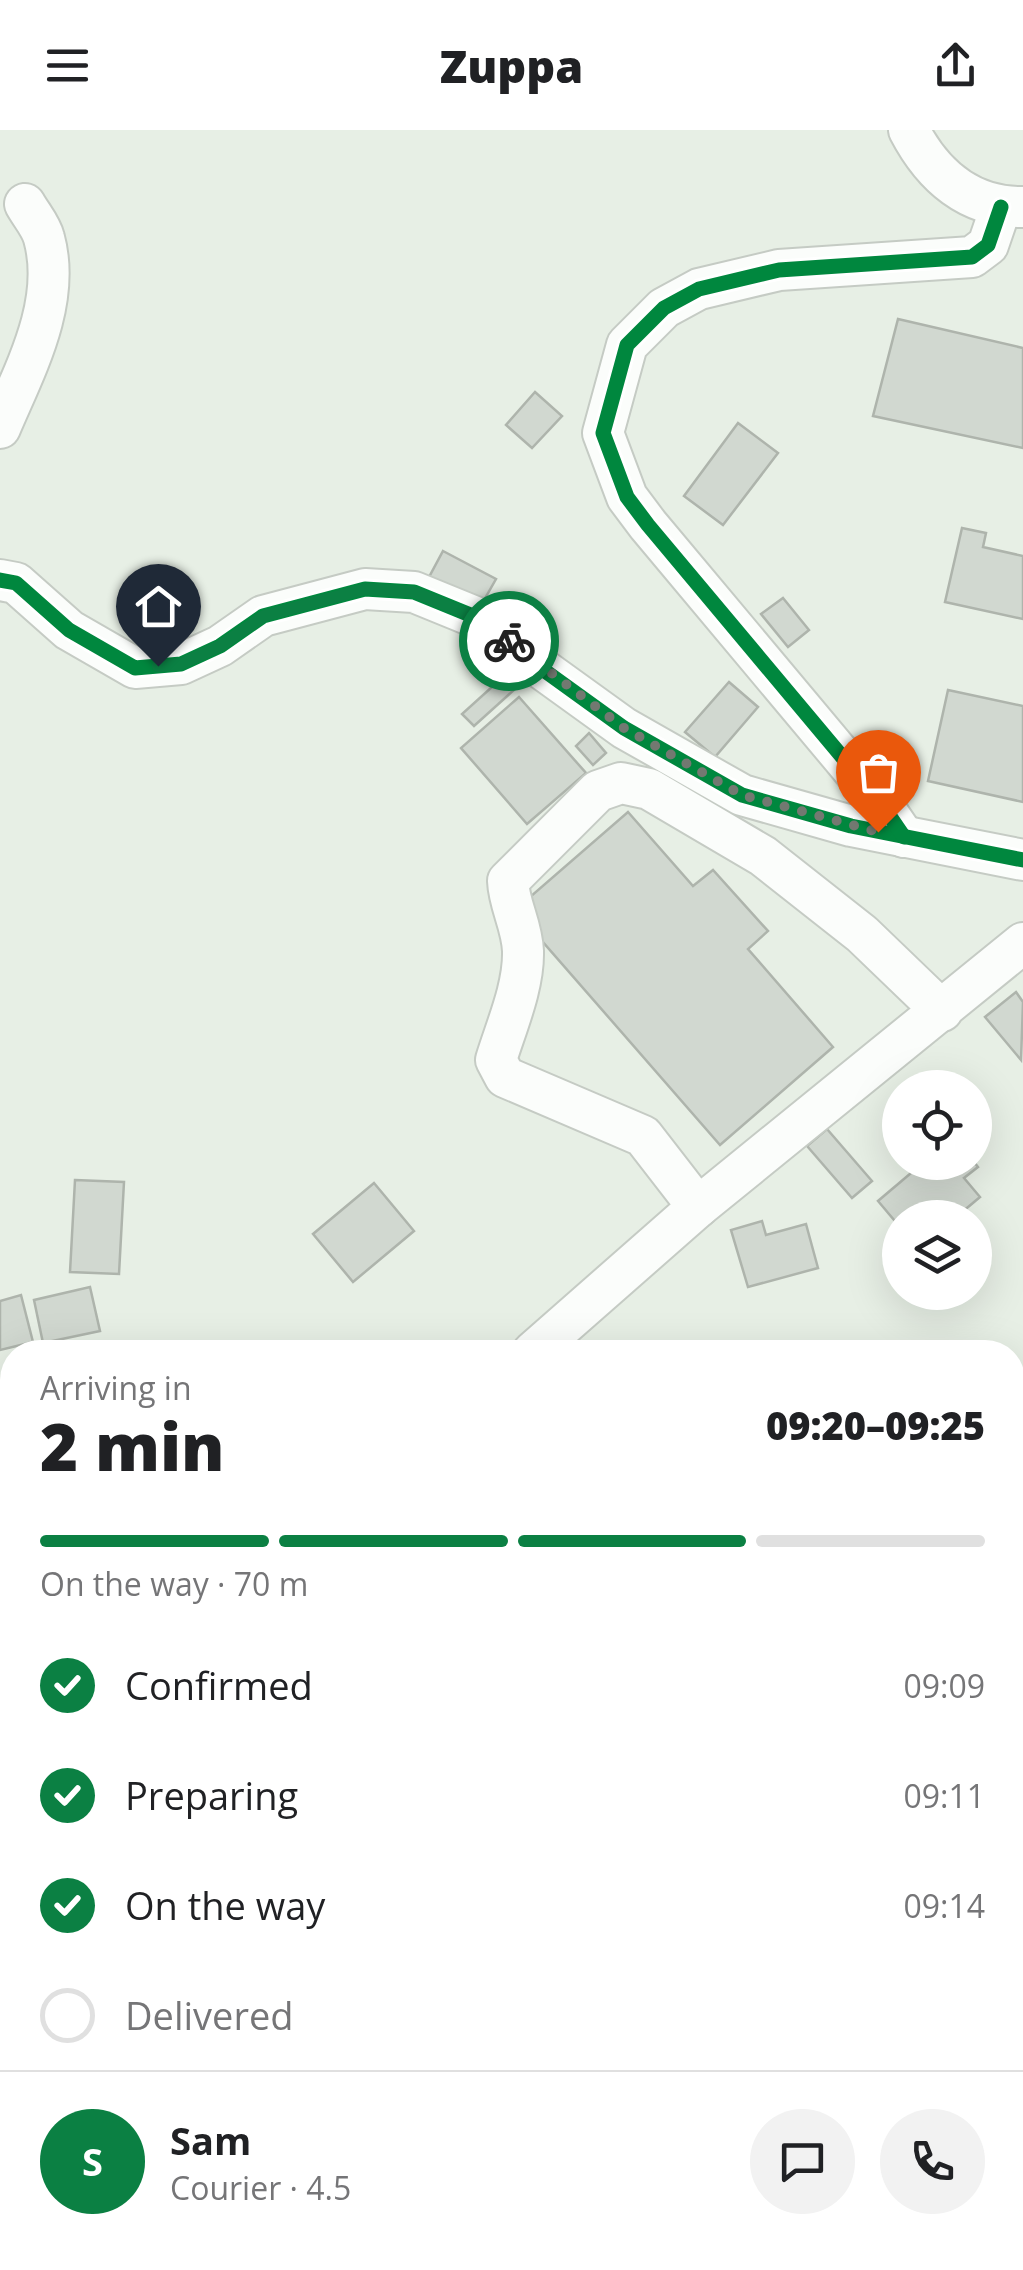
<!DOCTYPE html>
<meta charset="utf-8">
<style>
:root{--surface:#fff;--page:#f2f2f2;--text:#202124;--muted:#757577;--line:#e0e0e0;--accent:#0b8043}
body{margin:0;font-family:"Open Sans",sans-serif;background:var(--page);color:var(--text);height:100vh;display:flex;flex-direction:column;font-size:38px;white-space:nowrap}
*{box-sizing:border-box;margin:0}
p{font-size:32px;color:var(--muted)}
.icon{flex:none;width:55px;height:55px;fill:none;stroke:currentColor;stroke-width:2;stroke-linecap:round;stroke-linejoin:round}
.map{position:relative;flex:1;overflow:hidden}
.details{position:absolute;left:0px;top:1210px;width:1025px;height:930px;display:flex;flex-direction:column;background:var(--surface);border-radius:40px 40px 0 0;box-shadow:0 10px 40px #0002}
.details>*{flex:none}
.controls{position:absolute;left:882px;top:940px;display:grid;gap:20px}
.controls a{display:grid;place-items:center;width:110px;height:110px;border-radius:50%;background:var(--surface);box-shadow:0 10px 40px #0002;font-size:50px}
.pin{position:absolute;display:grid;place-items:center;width:85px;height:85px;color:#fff;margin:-102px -42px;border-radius:50% 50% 50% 0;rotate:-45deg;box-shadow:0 0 10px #0007}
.pin .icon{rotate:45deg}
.courier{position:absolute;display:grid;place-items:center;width:100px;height:100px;margin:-50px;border:8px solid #0b8043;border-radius:50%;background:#fff;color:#222;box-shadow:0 2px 12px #0007}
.head em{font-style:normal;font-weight:800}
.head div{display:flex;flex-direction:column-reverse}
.head{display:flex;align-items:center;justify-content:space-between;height:170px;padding:0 40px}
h1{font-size:65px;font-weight:800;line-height:75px}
.bar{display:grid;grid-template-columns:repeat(4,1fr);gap:15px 10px;align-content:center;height:120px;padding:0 40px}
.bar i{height:12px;border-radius:8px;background:var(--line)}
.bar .current{background:var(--accent)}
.bar p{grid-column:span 4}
.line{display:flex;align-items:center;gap:25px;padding:0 40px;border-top:2px solid var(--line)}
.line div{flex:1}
.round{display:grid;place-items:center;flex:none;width:105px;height:105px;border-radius:52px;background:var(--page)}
ol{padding:0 40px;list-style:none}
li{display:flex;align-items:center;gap:30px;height:110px}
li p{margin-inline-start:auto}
li .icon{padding:10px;border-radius:50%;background:var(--accent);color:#fff;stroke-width:4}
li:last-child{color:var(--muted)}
li i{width:55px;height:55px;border:5px solid var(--line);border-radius:50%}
header{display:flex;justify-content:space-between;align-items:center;height:130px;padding:0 40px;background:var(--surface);font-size:45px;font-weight:800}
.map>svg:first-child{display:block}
</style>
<header><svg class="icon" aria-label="menu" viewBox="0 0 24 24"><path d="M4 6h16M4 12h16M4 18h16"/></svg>Zuppa<svg class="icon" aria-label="share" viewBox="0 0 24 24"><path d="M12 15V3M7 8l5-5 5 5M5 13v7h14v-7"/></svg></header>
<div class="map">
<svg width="1023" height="2140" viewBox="0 0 1023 2140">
<rect width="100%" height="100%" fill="#e7efe5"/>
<g fill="#d1d8d0" stroke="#aeb4ac" stroke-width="2.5">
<polygon points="898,189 1023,218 1023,318 873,286"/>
<polygon points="535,262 562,286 532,318 506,295"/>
<polygon points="738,293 778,323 723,395 684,366"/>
<polygon points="962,398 986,403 983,417 1023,426 1023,489 945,472"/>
<polygon points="443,421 496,449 480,477 428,449"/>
<polygon points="783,468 809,500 788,517 761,484"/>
<polygon points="503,547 515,559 474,596 462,584"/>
<polygon points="729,552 758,577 715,627 685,602"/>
<polygon points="948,560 1023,576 1023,672 928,651"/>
<polygon points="519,567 586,643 527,694 461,618"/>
<polygon points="589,603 606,623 593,635 576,616"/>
<polygon points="628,682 693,756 713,740 768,801 748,819 833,917 720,1015 515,780"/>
<polygon points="1016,862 1023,872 1021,930 985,887"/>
<polygon points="827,999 872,1051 852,1068 807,1016"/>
<polygon points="924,1032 974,1032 978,1037 964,1048 980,1067 955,1088 900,1088 900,1097 878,1071"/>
<polygon points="75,1050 124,1052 119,1144 70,1142"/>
<polygon points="374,1053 414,1101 353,1152 313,1104"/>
<polygon points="762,1091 766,1105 806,1094 818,1138 748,1157 731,1100"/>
<polygon points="90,1157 100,1201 43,1213 34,1170"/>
<polygon points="21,1165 33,1212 0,1220 0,1171"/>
<polygon points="12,1261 12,1302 0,1305 0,1264"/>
<polygon points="1012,1330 1023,1342 1023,1400 1012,1408"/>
<polygon points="835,2128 870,2128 862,2140 827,2140"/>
<polygon points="969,2128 962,2140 923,2140 903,2129"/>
</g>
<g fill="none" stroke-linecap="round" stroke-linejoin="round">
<defs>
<g id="minor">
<path d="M 909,0 C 933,46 969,78 1023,77"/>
<path d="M 0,298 C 24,241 62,173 44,108 C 41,96 31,85 25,74"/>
<polyline points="0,450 16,453 69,500 135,538 181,534 220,516 263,486 365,459 414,462 490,493 527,528 624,598 742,665 851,696 1023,730"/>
<polyline points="904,707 880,672 648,395 627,367 603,303 627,215 664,178 699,159 779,140 972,127 988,115 1001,77"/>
<path d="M 698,1077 L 643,1006 L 505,947 L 496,930 C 506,897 524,857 523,821 C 522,795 509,775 508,751 L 598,661 L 621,653 L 649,659 L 763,726 L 862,804 L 942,881"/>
<polyline points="533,1222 698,1077 1023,813"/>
<polyline points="0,1583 12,1615"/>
<polyline points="1012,1943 1023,1935"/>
<polyline points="7,2140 12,2123"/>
<polyline points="794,2140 800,2128"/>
</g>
</defs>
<use href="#minor" stroke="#c5cbc4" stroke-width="44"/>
<use href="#minor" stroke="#fbfdfb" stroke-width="40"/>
<defs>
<g id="cycleway">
<polyline points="0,450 16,453 69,500 135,538 181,534 220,516 263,486 365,459 414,462 490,493 527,528 624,598 742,665 851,696 1023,730"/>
<polyline points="904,707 880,672 648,395 627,367 603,303 627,215 664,178 699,159 779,140 972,127 988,115 1001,77"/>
</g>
</defs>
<use href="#cycleway" stroke="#fff" stroke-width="21"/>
<use href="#cycleway" stroke="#00873e" stroke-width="15"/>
</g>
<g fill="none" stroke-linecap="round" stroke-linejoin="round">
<polyline stroke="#737971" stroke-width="10" stroke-dasharray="0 18" points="509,511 624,598 742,665 878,702"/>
<polyline stroke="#0b8043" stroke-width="12" points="158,536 181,534 220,516 264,486 365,459 414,462 490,493 509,511"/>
</g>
</svg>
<div class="controls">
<a><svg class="icon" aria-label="locate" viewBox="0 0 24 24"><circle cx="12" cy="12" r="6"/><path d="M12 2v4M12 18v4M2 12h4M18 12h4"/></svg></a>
<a><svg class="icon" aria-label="layers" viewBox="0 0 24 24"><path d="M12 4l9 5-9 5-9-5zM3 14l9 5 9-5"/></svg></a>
</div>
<div class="pin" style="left:878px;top:702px;background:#ea580c"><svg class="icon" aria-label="bag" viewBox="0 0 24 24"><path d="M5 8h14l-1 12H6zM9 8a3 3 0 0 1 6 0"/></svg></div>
<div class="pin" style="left:158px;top:536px;background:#1f2937"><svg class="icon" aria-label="home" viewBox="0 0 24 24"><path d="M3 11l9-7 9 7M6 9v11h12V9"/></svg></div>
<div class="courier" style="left:509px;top:511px"><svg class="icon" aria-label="bike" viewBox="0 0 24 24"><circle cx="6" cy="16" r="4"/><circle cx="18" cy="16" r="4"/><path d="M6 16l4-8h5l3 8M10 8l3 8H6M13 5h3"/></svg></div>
<section class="details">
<div class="head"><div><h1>2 min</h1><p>Arriving in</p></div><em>09:20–09:25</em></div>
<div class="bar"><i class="current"></i><i class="current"></i><i class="current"></i><i></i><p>On the way · 70 m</p></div>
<ol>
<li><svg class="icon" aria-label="check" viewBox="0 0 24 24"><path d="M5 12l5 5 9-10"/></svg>Confirmed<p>09:09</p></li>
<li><svg class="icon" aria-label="check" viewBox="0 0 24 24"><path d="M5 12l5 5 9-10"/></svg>Preparing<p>09:11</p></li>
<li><svg class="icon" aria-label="check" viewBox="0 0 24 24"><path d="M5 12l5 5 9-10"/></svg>On the way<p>09:14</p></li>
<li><i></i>Delivered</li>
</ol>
<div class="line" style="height:180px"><b class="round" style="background:var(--accent);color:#fff">S</b><div><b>Sam</b><p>Courier · 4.5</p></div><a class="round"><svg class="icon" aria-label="chat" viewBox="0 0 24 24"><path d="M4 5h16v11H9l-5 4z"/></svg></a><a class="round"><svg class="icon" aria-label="phone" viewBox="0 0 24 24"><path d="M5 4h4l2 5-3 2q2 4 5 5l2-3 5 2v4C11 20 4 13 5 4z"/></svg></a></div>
</section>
</div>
